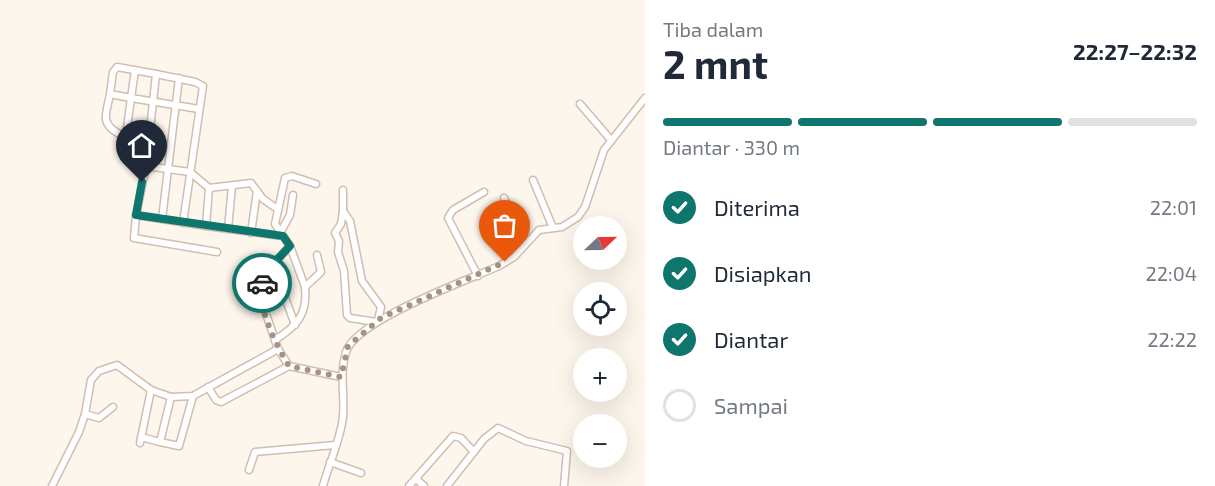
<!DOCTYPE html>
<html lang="id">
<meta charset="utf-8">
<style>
:root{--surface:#fff;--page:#f6f6f7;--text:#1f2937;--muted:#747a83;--line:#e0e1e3;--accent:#0f766e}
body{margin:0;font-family:"Exo 2",sans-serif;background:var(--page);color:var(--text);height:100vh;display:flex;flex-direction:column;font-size:22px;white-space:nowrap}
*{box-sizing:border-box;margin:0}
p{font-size:20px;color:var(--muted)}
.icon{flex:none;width:33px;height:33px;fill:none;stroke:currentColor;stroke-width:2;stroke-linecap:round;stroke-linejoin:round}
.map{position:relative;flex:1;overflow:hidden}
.panel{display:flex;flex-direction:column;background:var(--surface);width:570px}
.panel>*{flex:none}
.needle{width:39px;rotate:68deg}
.fabs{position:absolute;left:573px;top:216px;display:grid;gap:12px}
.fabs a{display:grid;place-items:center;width:54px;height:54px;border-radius:50%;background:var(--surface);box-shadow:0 6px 24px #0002;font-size:30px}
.pin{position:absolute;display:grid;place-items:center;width:51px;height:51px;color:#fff;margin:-62px -26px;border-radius:50% 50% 50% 0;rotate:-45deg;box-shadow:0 0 6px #0007}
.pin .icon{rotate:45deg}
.courier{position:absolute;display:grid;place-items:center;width:60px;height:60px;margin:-30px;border:4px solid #0f766e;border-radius:50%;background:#fff;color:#222;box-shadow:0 2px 8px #0007}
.summary em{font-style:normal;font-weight:700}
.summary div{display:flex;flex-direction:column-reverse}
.summary{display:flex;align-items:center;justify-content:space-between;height:102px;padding:0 18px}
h1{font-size:39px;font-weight:700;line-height:45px}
.bar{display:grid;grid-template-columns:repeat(4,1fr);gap:9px 6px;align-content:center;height:72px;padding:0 18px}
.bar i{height:8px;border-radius:4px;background:var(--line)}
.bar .current{background:var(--accent)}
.bar p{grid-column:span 4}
ol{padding:0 18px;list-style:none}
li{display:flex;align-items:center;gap:18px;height:66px}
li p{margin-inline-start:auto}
li .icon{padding:6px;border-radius:50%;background:var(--accent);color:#fff;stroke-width:4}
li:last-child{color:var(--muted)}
li i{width:33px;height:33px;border:3px solid var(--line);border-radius:50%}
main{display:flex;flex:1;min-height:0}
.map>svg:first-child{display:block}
</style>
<main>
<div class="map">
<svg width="645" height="486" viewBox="0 0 645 486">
<rect width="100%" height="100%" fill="#fdf6ec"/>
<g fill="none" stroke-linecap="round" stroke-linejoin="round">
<defs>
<g id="minor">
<polyline points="135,70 131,98 110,94 113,72 117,67 156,74 146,166 136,215 162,219 179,78"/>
<polyline points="156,74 195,82 203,86 183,223"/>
<path d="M 110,94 C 109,101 105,112 106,119 C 108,134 136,141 148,142"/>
<polyline points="580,104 611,140"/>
<polyline points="126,135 131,98 199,109"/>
<polyline points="146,166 190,172 209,188 251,183 263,199 276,208"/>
<polyline points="533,180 553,228"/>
<polyline points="316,184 292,176 285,178 275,224 290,246 273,264 259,293 278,349 289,366 341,377"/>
<polyline points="343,190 343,211 350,221 362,281 381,307 378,320"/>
<polyline points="504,198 524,244"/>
<polyline points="343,211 341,224 335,233 339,241 338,252 344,271 347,315 350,318 376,322"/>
<polyline points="136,215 134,238 217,252"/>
<polyline points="162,219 206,226 209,188"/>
<polyline points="206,226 282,236"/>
<polyline points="228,229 232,186"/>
<polyline points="251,233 257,191"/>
<polyline points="280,233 290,215 293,195"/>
<polyline points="290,246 305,287 321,272 317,255"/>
<polyline points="273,264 295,325"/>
<polyline points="478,276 448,218 453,210 484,192"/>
<path d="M 275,340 C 297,326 308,314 305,287"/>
<polyline points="208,387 216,400 221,402 289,366"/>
<polyline points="171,397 193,396 278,349"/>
<polyline points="85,414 99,418 113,407"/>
<polyline points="141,437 160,442"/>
<polyline points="140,443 151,390 171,397 160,442 179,446 193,396"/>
<polyline points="330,462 361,473"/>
<polyline points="249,470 255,452 335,445"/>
<polyline points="416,479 424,486"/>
<polyline points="52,486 79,432 85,414 91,380 99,371 117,365 151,390"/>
<path d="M 323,486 C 329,463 341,439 343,416 C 345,394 339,374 346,352 C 356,320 466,281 499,266 L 514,257 L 539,230 L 562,227 L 578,217 L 585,207 L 604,150 L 645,98"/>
<polyline points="409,486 453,436 461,438 474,452"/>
<polyline points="447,486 484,439 498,428 526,441 567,451 564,486"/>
</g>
</defs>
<use href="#minor" stroke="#d1beb0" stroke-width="9"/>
<use href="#minor" stroke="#fff" stroke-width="6"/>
</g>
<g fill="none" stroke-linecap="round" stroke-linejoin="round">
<path stroke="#a89285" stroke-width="6" stroke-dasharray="0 10.8" d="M 262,283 C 256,304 277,348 289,366 L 341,377 L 348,346 L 381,318 L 505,262"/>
<polyline stroke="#0f766e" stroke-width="8" points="142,182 136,215 283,236 290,246 273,264 262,283"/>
</g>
</svg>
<div class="fabs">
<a><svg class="needle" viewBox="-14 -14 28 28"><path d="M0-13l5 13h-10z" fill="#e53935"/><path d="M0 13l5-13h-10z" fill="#747a83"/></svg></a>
<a><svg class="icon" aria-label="locate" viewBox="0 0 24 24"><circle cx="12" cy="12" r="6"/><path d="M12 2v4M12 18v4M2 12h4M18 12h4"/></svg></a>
<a>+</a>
<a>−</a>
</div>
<div class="pin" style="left:505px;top:262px;background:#ea580c"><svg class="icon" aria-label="bag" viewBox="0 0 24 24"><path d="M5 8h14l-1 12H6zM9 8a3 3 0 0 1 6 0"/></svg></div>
<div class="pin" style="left:142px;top:182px;background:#1f2937"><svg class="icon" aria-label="home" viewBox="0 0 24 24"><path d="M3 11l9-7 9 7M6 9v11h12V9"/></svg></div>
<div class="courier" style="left:262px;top:283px"><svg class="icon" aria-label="car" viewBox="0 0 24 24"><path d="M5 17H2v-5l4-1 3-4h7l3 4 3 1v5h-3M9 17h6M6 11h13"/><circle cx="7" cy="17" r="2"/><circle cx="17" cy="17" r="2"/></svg></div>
</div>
<section class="panel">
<div class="summary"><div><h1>2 mnt</h1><p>Tiba dalam</p></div><em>22:27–22:32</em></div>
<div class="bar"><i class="current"></i><i class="current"></i><i class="current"></i><i></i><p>Diantar · 330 m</p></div>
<ol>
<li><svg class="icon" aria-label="check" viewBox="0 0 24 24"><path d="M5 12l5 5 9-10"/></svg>Diterima<p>22:01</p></li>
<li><svg class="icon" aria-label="check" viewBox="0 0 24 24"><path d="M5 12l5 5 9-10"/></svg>Disiapkan<p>22:04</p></li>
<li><svg class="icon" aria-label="check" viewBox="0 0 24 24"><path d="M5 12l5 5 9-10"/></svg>Diantar<p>22:22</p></li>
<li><i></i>Sampai</li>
</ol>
</section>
</main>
